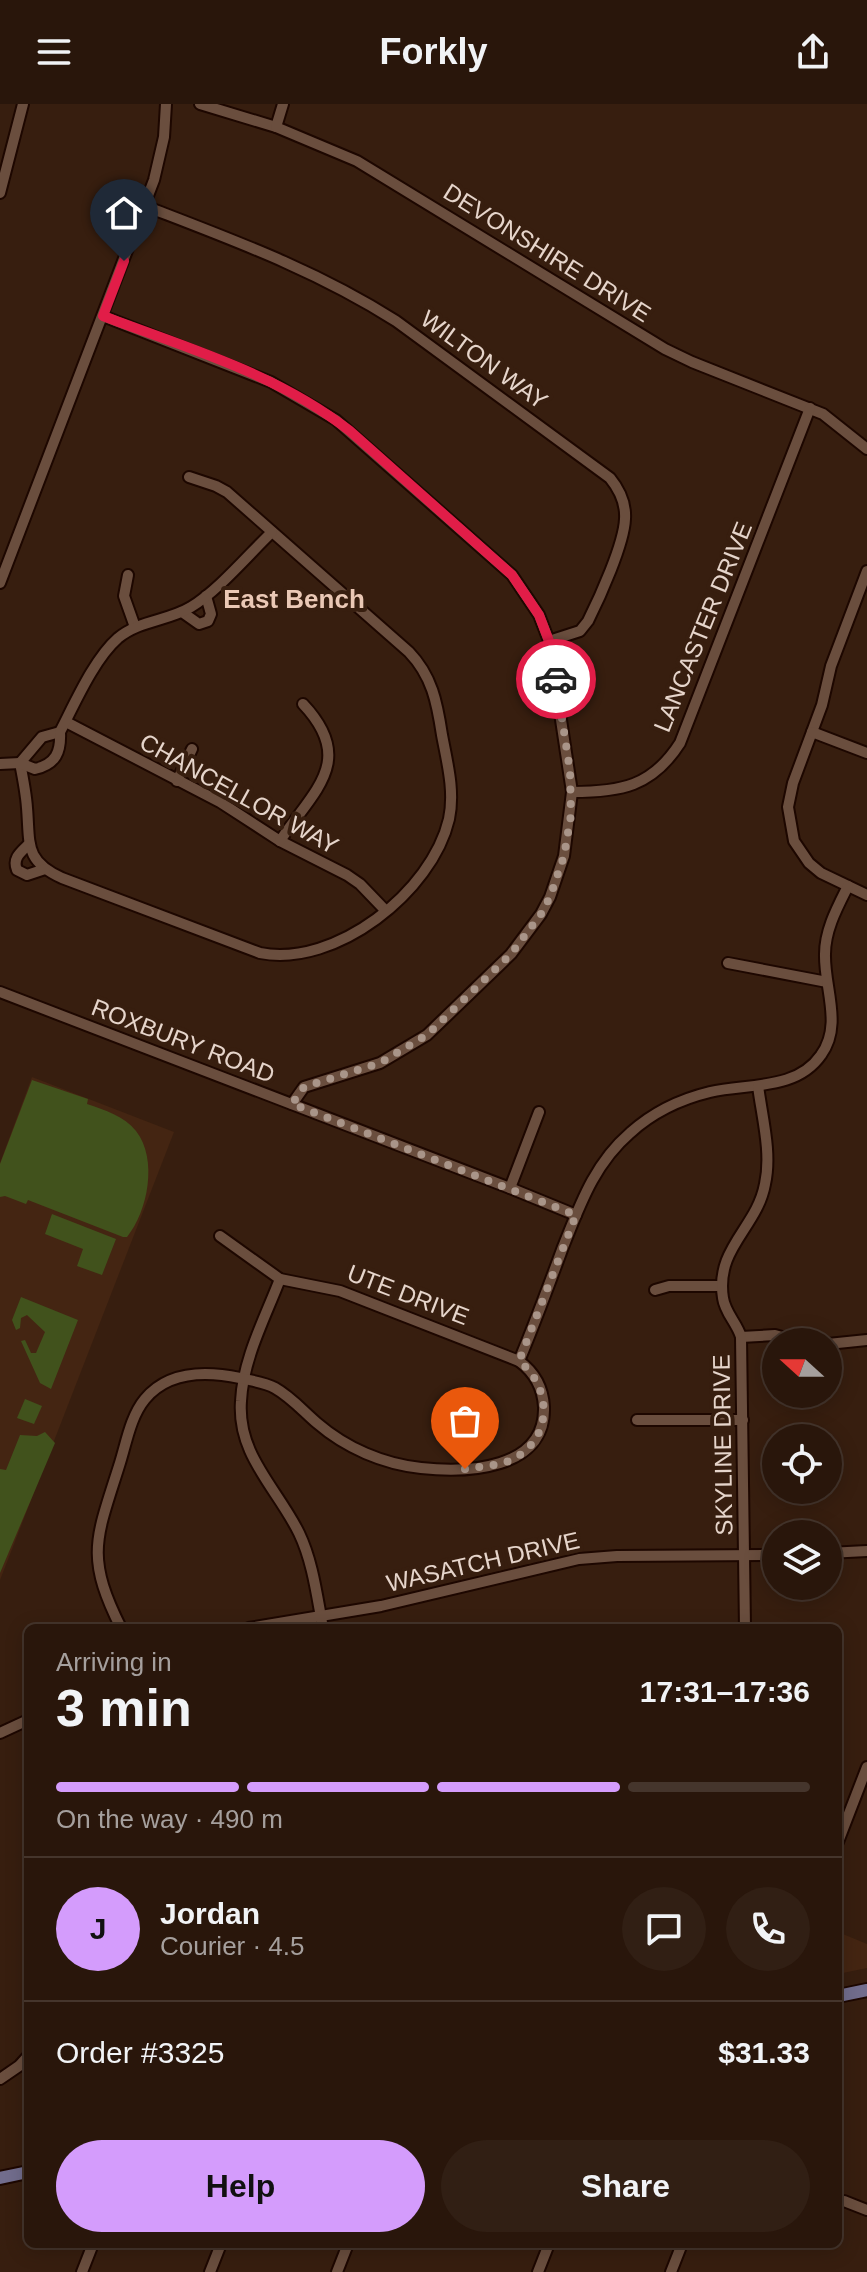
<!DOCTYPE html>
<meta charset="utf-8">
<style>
:root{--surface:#29160b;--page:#311f14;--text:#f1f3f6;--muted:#a59f9d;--line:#45352c;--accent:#d49cfc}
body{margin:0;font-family:Arial,sans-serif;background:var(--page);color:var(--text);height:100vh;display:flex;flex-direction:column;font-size:30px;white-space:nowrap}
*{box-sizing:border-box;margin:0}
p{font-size:26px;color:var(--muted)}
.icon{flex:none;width:44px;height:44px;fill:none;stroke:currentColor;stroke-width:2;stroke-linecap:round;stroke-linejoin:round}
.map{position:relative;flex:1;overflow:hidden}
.drawer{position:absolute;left:24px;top:1520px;width:818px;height:624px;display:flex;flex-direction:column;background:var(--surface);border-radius:12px;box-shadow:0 4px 20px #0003,0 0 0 2px var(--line)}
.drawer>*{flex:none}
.needle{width:52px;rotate:291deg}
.tools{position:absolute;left:762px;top:1224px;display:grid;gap:16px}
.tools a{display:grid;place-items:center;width:80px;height:80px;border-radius:50%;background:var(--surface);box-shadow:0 4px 20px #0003,0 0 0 2px var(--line);font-size:40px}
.pin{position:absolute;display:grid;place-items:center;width:68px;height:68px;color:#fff;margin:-82px -34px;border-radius:50% 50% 50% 0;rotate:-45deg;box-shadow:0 0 8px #0007}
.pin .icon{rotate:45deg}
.courier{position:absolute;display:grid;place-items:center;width:80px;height:80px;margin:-40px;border:6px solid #e11d48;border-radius:50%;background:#fff;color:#222;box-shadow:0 2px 10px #0007}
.head em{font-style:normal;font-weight:600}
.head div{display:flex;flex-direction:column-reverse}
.head{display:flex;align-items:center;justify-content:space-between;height:136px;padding:0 32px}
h1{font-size:52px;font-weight:600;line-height:60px}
.bar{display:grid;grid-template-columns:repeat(4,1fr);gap:12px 8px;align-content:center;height:96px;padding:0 32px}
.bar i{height:10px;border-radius:6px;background:var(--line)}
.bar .current{background:var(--accent)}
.bar p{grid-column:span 4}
.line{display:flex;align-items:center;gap:20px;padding:0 32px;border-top:2px solid var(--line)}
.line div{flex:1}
.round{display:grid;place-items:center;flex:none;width:84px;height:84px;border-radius:42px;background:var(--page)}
.primary-button{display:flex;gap:16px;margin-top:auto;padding:16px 32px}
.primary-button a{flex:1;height:92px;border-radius:48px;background:var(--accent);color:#111;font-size:32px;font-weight:600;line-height:92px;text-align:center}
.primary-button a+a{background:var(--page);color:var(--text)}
header{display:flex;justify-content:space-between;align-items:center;height:104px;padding:0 32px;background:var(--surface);font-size:36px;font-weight:600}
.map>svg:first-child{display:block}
</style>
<header><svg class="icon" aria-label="menu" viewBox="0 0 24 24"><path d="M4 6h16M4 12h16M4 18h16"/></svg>Forkly<svg class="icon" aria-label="share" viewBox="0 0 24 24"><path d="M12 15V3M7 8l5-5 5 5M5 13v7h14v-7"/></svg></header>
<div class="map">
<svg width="867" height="2168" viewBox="0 0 867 2168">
<rect width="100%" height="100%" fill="#371e0f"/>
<g fill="#442512">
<polygon points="32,973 174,1028 0,1476 0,1059"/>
<polygon points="838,1828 867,1840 867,1864 838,1870"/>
</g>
<g fill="#41521c">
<path d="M 32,976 L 88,995 L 87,1000 C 105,1006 124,1012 136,1027 C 158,1055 148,1107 127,1133 L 123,1133 L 28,1096 L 26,1100 L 5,1092 L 0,1093 L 0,1060 Z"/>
<polygon points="52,1110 116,1135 102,1171 77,1162 83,1145 45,1130"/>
<polygon points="21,1193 78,1216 51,1285 40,1279 21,1237 25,1236 31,1249 36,1249 45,1228 27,1211 21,1214 20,1224 16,1226 12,1216"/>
<polygon points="25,1295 42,1302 34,1320 17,1314"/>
<polygon points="45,1328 55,1339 0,1469 0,1365 6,1366 20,1331 37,1332"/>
</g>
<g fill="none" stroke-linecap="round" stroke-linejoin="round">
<defs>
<g id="minor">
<polyline points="200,0 276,23 357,57 665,245 692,258 823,310 867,345"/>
<polyline points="276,23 283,0"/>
<polyline points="0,89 23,0"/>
<path d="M 145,102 C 233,136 316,166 396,217 L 610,374 C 619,385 626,399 625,415 C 624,440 600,493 588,517 L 580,527 L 549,537"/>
<polyline points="103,212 271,278 336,316 512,471 539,511 549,537 572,688 564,752 550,793 541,810 511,850 427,931 380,959 304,983 292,1000"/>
<polyline points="867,467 831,562 822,601 793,679 788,703 794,737 809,759 821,769 867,791"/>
<polyline points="128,471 124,492 135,523"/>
<polyline points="0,479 154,76 164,33 166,0"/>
<polyline points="182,508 199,520 208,517 211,510 206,492"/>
<polyline points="66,618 220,698 280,737 347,771 360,780 385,806"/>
<polyline points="812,628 867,649"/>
<path d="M 20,659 C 23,674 26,689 27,704 C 30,739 24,757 62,774 L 260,849 C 335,864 432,788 449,715 C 455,687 447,658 442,631 C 437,598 432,572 409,548 L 227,388 L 216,382 L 189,373"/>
<polyline points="20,659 42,633 60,628"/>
<path d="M 0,660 L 20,659 L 35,665 C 56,660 61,648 60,628 C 75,599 94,555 118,534 C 140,516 168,517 191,503 C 218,487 249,450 272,428"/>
<polyline points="177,677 192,645"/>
<path d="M 572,688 C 620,688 652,683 680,639 L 810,304"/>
<path d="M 280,737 C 313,687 357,657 303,600"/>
<path d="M 29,740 C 21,748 12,754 17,766 L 27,771 L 45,765"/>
<polyline points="728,859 827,878"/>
<polyline points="0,888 510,1084 576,1111"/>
<polyline points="510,1084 539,1008"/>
<path d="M 280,1175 C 265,1214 243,1255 241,1297 C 237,1351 277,1384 299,1429 C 313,1458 317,1493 323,1524"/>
<polyline points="655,1186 669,1182 722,1182"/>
<polyline points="741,1233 775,1231 799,1238"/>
<polyline points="828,1240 867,1236"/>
<path d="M 519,1257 C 535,1219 549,1181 563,1143 C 580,1101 594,1060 630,1029 C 652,1009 681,995 710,988 C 748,979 796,987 821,951 C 843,921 824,884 825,850 C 825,826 837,804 848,782"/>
<polyline points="637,1316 743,1316"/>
<polyline points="828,1449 867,1447"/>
<path d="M 121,1524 C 85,1452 96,1435 119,1362 C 126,1341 130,1313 145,1295 C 169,1266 207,1267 240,1274 C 252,1277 264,1278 275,1284 C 291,1293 303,1307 317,1319 C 346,1344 383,1360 421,1364 C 466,1369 546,1366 544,1303 C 543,1284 534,1268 519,1257 L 340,1187 L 280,1175 L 220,1132"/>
<polyline points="249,1524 381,1502 579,1455 617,1452 776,1451"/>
<path d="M 745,1524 L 741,1233 C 737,1219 725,1209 723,1194 C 715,1144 757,1124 765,1080 C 772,1049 762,1013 758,982"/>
<polyline points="0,1629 28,1616"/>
<polyline points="838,1738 867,1663"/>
<polyline points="0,1975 19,1962 28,1952"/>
<polyline points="844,2097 867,2106"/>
<polyline points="82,2168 93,2140"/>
<polyline points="210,2168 221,2140"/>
<polyline points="337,2168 348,2140"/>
<polyline points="538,2168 549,2140"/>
<polyline points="671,2168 682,2140"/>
</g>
<g id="major">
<polyline points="838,1892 867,1886"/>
<polyline points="0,2074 28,2068"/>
</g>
</defs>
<use href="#minor" stroke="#1d0700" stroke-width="14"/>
<use href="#major" stroke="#1d0700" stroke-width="16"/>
<use href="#minor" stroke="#6a4e3e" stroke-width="10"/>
<use href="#major" stroke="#726d8d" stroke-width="12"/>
</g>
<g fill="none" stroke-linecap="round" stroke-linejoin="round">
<path stroke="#a99589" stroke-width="8" stroke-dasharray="0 14.4" d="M 465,1365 C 482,1362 501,1362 515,1354 C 554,1332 551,1282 519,1257 L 576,1111 L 292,1000 L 304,983 L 380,959 L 427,931 L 511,850 L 541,810 L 550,793 L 564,752 L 571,711 L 570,667 L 556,575"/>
<path stroke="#e11d48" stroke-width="10" d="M 124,157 L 103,212 C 187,244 278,270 350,327 L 512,471 L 539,511 L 549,537 L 556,575"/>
</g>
<g text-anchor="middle" stroke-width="8" stroke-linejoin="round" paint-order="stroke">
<g font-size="24" fill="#e6d5cb" stroke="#371e0f">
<text transform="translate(547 149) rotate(32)" y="8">DEVONSHIRE DRIVE</text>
<text transform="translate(484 256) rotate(36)" y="8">WILTON WAY</text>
<text transform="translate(703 523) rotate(-68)" y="8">LANCASTER DRIVE</text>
<text transform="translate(239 690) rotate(29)" y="8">CHANCELLOR WAY</text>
<text transform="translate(183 937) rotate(21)" y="8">ROXBURY ROAD</text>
<text transform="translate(408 1191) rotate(21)" y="8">UTE DRIVE</text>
<text transform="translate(723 1341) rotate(-91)" y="8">SKYLINE DRIVE</text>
<text transform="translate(483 1458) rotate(-13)" y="8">WASATCH DRIVE</text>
</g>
<g font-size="26" font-weight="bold" fill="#eac8b5" stroke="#371e0f">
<text x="294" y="504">East Bench</text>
</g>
</g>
</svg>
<div class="tools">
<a><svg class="needle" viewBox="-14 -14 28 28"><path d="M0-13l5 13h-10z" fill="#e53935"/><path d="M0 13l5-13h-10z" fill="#a59f9d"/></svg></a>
<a><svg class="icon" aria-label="locate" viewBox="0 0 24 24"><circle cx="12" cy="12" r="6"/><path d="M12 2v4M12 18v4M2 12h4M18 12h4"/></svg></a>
<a><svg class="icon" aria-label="layers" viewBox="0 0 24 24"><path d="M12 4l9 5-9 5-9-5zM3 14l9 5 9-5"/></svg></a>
</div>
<div class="pin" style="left:465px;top:1365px;background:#ea580c"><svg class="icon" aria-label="bag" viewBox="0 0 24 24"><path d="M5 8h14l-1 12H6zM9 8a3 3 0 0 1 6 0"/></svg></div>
<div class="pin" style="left:124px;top:157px;background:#1f2937"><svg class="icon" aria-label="home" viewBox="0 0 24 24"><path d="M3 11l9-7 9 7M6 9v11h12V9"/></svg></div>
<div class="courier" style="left:556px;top:575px"><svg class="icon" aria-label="car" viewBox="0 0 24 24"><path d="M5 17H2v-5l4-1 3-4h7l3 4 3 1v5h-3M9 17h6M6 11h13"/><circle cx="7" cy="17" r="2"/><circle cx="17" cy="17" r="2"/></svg></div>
<section class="drawer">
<div class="head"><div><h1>3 min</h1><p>Arriving in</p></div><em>17:31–17:36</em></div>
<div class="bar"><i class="current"></i><i class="current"></i><i class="current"></i><i></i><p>On the way · 490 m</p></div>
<div class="line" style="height:144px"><b class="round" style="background:var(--accent);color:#111">J</b><div><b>Jordan</b><p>Courier · 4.5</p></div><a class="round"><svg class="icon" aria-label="chat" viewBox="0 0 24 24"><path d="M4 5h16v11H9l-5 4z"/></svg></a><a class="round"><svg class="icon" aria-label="phone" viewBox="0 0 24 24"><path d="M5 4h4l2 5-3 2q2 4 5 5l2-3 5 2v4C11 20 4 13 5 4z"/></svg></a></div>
<div class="line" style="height:104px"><div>Order #3325</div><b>$31.33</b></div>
<div class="primary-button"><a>Help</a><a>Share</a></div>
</section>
</div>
